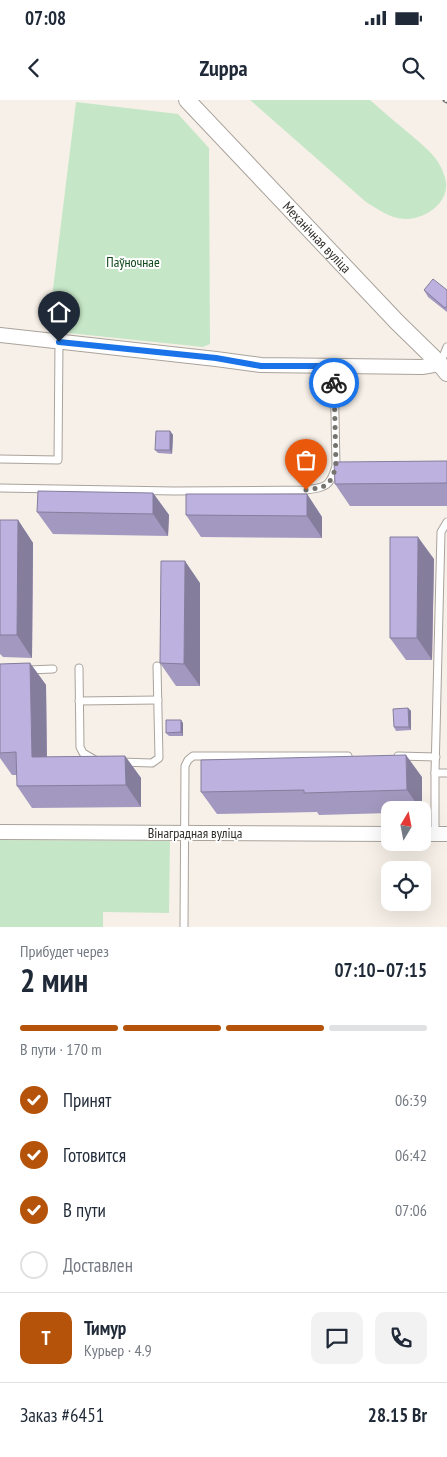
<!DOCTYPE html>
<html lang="ru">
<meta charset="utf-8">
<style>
:root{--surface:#fff;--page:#f2f2f3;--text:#1f2937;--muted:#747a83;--line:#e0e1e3;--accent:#b45309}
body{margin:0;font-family:"PT Sans Narrow",sans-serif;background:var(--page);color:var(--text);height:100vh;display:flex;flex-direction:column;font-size:19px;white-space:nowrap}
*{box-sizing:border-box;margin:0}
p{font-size:16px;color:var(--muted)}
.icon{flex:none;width:28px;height:28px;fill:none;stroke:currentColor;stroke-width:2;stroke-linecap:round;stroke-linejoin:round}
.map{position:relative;height:827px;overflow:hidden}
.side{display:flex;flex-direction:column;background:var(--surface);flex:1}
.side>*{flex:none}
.needle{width:32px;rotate:10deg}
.buttons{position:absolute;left:381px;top:701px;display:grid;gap:10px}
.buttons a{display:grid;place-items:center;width:50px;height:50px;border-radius:10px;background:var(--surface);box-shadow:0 5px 20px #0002;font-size:25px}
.pin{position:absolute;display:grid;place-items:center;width:42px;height:42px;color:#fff;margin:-51px -21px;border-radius:50% 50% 50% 0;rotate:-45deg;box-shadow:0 0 5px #0007}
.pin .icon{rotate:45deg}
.courier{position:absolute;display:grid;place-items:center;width:50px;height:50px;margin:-25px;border:4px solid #1a73e8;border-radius:50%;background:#fff;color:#222;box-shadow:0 1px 6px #0007}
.summary em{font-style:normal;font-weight:700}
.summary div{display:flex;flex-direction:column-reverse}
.summary{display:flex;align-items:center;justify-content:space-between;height:85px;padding:0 20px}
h1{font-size:32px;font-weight:700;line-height:38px}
.bar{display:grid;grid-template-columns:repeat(4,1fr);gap:8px 5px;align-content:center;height:60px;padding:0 20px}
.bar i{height:6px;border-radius:4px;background:var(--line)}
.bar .on{background:var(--accent)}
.bar p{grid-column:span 4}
.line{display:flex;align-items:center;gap:12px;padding:0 20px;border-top:1px solid var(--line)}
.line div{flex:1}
.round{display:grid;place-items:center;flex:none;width:52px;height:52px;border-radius:10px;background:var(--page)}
ol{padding:0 20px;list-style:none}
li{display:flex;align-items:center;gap:15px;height:55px}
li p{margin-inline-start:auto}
li .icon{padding:5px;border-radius:50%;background:var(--accent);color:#fff;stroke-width:4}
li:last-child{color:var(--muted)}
li i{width:28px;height:28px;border:2px solid var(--line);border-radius:50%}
.status{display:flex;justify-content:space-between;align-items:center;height:35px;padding:0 25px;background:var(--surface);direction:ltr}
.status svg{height:14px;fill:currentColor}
header{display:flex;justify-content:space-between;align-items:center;height:65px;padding:0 20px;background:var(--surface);font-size:22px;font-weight:700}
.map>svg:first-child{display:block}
</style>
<div class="status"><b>07:08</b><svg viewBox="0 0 49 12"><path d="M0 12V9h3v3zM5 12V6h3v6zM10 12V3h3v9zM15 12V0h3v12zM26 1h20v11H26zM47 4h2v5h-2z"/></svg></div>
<header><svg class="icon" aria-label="back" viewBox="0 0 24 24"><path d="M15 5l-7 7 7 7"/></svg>Zuppa<svg class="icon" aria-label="search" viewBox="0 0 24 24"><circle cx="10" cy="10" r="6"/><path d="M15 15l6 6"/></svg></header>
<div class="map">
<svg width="447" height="827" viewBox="0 0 447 827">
<rect width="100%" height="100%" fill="#f7f0e8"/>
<g fill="#c6e7c7">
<path d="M 250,0 L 370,0 C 383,12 397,23 411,35 C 420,43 431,51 438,62 C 442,68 447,80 446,87 C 445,107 421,120 404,119 C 389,118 378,109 366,102 Z"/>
<polygon points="76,2 178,14 209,48 210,244 203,247 68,233 50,213"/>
<polygon points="0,740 170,741 169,813 103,812 103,827 0,827"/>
</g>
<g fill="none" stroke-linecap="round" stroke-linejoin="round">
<defs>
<g id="service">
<polyline points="440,264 447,247"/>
<polyline points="0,359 58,360 59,242"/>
<path d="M 0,388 L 174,391 L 306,390 C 326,387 330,387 336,366 L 334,266"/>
<polyline points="79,568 80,647 83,653 95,660"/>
<polyline points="28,570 53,569"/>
<polyline points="79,601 158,600"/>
<polyline points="398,656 436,657"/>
<polyline points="120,662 152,663 159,658 157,566"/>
<polyline points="435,673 447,673"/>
<polyline points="435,734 435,673 441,432 447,422"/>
<polyline points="184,827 185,666 188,660 193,656 348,656"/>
</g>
<g id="minor">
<polyline points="0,235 216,259 261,265 422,267 440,264"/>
<polyline points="0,732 390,734"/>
<polyline points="422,734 447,734"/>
</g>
<g id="tertiary">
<path id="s1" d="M 187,0 L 397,222 L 440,264 L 447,273"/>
</g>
</defs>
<use href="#service" stroke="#a9a39c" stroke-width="9"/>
<use href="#minor" stroke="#a9a39c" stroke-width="16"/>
<use href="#tertiary" stroke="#a9a39c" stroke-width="18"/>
<use href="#service" stroke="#fff" stroke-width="7"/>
<use href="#minor" stroke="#fff" stroke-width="14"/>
<use href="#tertiary" stroke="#fff" stroke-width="16"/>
<defs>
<polyline id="rail" points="445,0 447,1"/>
</defs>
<use href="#rail" stroke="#6c6864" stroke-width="5"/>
<use href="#rail" stroke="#fff" stroke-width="3" stroke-dasharray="9" stroke-linecap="butt"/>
</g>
<g fill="#a399c0">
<polygon points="424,190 447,190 447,212 428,197"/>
<polygon points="170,331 173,335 172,354 158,353 155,350"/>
<polygon points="447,361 447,406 350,406 335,384"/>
<polygon points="153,393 169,415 168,436 53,434 37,412"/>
<polygon points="307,394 322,417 322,438 201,437 186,415"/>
<polygon points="0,420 18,420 33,443 32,558 3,557 0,554"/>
<polygon points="434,459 432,560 406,560 390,538"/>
<polygon points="200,483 200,586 176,586 160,563"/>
<polygon points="30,563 46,585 47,657 125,656 141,678 141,707 32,708 17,686 17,675 12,675 0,658 0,564"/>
<polygon points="408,608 411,611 411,630 396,631 394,627"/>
<polygon points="183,623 183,636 169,636 166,633"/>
<polygon points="422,677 422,710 390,710 390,713 319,715 317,712 217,714 201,692"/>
</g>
<g fill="#847d9c">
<polygon points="170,331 173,335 172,354 170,350"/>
<polygon points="153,393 169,415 168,436 153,414"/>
<polygon points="307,394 322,417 322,438 307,416"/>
<polygon points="18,420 33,443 32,558 17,535"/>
<polygon points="418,437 434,459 432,560 417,538"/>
<polygon points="185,461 200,483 200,586 184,564"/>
<polygon points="30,563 46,585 47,679 32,657"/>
<polygon points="408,608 411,611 411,630 409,627"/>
<polygon points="181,620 183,623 183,636 181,632"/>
<polygon points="406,655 422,677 422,710 421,710 407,690"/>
<polygon points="125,656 141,678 141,707 126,685"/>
</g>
<g fill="#bdb2df" stroke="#847d9c">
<polygon points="433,179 447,190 447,206 445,208 424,190"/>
<polygon points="156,331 170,331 170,350 155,350"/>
<polygon points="447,361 447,383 335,384 334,362"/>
<polygon points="38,391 153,393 153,414 37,412"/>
<polygon points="186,394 307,394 307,416 186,415"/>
<polygon points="0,420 18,420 17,535 0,535"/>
<polygon points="390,437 418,437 417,538 390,538"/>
<polygon points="161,461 185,461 184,564 160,563"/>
<polygon points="30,563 32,657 125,656 126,685 17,686 16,652 0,653 0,564"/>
<polygon points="408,608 409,627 394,627 393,609"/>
<polygon points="166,620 181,620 181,632 166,633"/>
<polygon points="406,655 407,690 304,693 304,690 201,692 201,660"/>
</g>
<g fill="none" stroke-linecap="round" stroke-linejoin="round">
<path stroke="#76726d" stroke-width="5" stroke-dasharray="0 9" d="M 306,390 C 326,387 330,387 336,366 L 334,283"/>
<polyline stroke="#1a73e8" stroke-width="6" points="59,242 216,258 261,266 334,266 334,283"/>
</g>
<g text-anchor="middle" stroke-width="4" stroke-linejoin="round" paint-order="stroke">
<g font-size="14" fill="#312e2b" stroke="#fff">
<text dy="5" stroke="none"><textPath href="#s1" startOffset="189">Механічная вуліца</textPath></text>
<text x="195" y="738">Вінаградная вуліца</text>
</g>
<g font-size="14" fill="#0d4618" stroke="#fff">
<text x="133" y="167">Паўночнае</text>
</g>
</g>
</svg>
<div class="buttons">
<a><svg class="needle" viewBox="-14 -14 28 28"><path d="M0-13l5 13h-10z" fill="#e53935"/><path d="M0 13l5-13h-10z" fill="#747a83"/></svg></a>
<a><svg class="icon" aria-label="locate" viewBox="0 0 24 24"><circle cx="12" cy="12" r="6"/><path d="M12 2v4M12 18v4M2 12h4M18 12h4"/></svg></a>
</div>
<div class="pin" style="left:306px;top:390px;background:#ea580c"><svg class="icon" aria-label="bag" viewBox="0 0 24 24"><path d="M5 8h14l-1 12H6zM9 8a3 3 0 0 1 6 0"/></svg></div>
<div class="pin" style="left:59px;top:242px;background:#1f2937"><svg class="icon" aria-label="home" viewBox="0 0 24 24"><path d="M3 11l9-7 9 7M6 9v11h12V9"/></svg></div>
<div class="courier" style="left:334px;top:283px"><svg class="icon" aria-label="bike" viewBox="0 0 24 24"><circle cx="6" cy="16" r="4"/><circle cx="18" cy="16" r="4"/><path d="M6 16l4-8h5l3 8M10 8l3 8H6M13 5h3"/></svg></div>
</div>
<section class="side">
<div class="summary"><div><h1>2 мин</h1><p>Прибудет через</p></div><em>07:10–07:15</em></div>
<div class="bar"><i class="on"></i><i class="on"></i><i class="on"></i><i></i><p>В пути · 170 m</p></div>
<ol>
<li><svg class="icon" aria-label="check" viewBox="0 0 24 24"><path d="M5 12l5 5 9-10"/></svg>Принят<p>06:39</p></li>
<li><svg class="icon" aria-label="check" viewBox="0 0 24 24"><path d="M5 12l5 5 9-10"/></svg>Готовится<p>06:42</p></li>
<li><svg class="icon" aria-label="check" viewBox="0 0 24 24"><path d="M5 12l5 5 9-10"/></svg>В пути<p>07:06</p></li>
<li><i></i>Доставлен</li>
</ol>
<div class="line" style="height:90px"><b class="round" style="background:var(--accent);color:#fff">Т</b><div><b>Тимур</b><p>Курьер · 4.9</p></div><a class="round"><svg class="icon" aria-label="chat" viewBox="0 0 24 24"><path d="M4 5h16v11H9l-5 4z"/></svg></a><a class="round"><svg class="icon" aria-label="phone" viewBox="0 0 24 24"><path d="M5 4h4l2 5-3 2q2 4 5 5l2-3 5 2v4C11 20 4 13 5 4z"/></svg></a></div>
<div class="line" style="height:65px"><div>Заказ #6451</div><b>28.15 Br</b></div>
</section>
